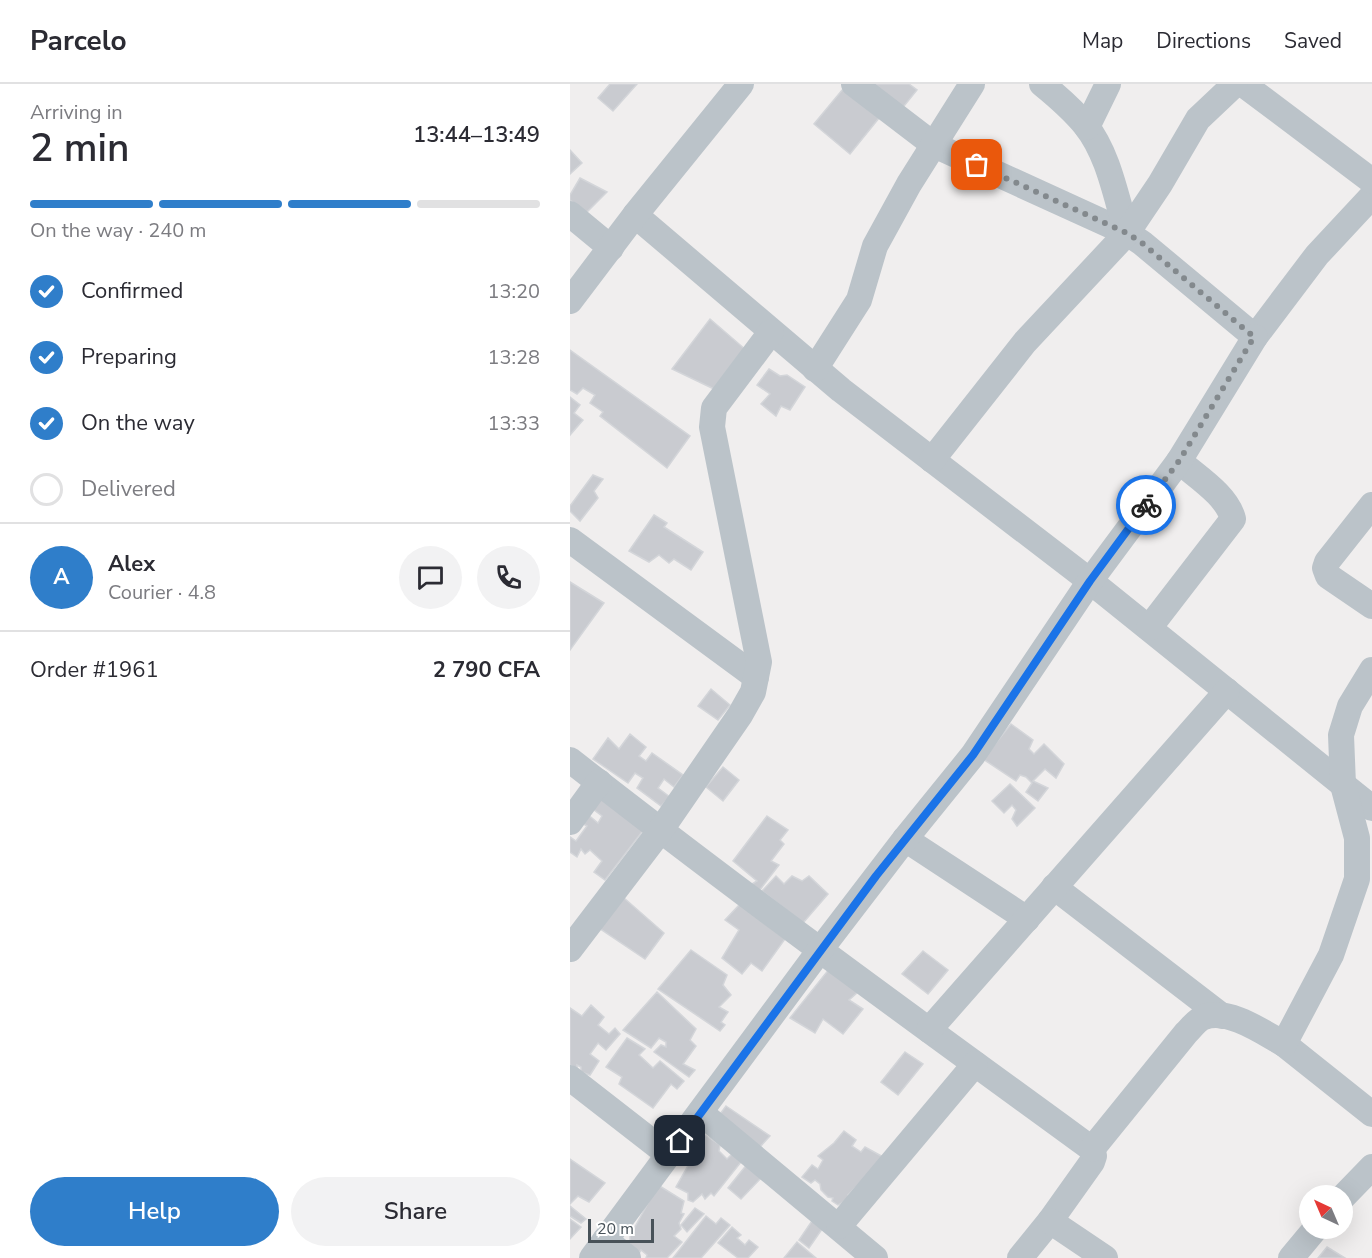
<!DOCTYPE html>
<meta charset="utf-8">
<style>
:root{--surface:#fff;--page:#f2f2f3;--text:#2b2b33;--muted:#7c7c81;--line:#e1e1e2;--accent:#2f7eca}
body{margin:0;font-family:"Nunito Sans",sans-serif;background:var(--page);color:var(--text);height:100vh;display:flex;flex-direction:column;font-size:22px;white-space:nowrap}
*{box-sizing:border-box;margin:0}
p{font-size:20px;color:var(--muted)}
.icon{flex:none;width:33px;height:33px;fill:none;stroke:currentColor;stroke-width:2;stroke-linecap:round;stroke-linejoin:round}
.map{position:relative;flex:1;overflow:hidden}
.details{display:flex;flex-direction:column;background:var(--surface);width:570px}
.details>*{flex:none}
.needle{width:39px;rotate:316deg}
.fabs{position:absolute;left:729px;top:1101px;display:grid;gap:12px}
.fabs a{display:grid;place-items:center;width:54px;height:54px;border-radius:50%;background:var(--surface);box-shadow:0 6px 24px #0002;font-size:30px}
.scale{position:absolute;left:18px;bottom:15px;width:66px;box-sizing:border-box;padding-left:6px;border:3px solid #485259;border-top:0;font-size:16px;line-height:21px;white-space:nowrap;color:#485259;-webkit-text-stroke:4px #fff;paint-order:stroke}
.pin{position:absolute;display:grid;place-items:center;width:51px;height:51px;color:#fff;margin:-26px;border-radius:12px;box-shadow:0 3px 9px #0006}
.courier{position:absolute;display:grid;place-items:center;width:60px;height:60px;margin:-30px;border:4px solid #1a73e8;border-radius:50%;background:#fff;color:#222;box-shadow:0 2px 8px #0007}
.summary em{font-style:normal;font-weight:600}
.summary div{display:flex;flex-direction:column-reverse}
.summary{display:flex;align-items:center;justify-content:space-between;height:102px;padding:0 30px}
h1{font-size:39px;font-weight:600;line-height:45px}
.bar{display:grid;grid-template-columns:repeat(4,1fr);gap:9px 6px;align-content:center;height:72px;padding:0 30px}
.bar i{height:8px;border-radius:4px;background:var(--line)}
.bar .current{background:var(--accent)}
.bar p{grid-column:span 4}
.line{display:flex;align-items:center;gap:15px;padding:0 30px;border-top:2px solid var(--line)}
.line div{flex:1}
.round{display:grid;place-items:center;flex:none;width:63px;height:63px;border-radius:32px;background:var(--page)}
ol{padding:0 30px;list-style:none}
li{display:flex;align-items:center;gap:18px;height:66px}
li p{margin-inline-start:auto}
li .icon{padding:6px;border-radius:50%;background:var(--accent);color:#fff;stroke-width:4}
li:last-child{color:var(--muted)}
li i{width:33px;height:33px;border:3px solid var(--line);border-radius:50%}
.button{display:flex;gap:12px;margin-top:auto;padding:12px 30px}
.button a{flex:1;height:69px;border-radius:36px;background:var(--accent);color:#fff;font-size:24px;font-weight:600;line-height:69px;text-align:center}
.button a+a{background:var(--page);color:var(--text)}
header{display:flex;align-items:center;gap:36px;box-sizing:border-box;height:84px;padding:0 30px;background:var(--surface);border-bottom:2px solid var(--line)}
header strong{font-size:28px}
nav{display:flex;gap:33px;margin-inline-start:auto;font-size:21px}
main{display:flex;flex:1;min-height:0}
.map>svg:first-child{display:block}
</style>
<header>
<strong>Parcelo</strong>
<nav><a>Map</a><a>Directions</a><a>Saved</a></nav>
</header>
<main>
<section class="details">
<div class="summary"><div><h1>2 min</h1><p>Arriving in</p></div><em>13:44–13:49</em></div>
<div class="bar"><i class="current"></i><i class="current"></i><i class="current"></i><i></i><p>On the way · 240 m</p></div>
<ol>
<li><svg class="icon" aria-label="check" viewBox="0 0 24 24"><path d="M5 12l5 5 9-10"/></svg>Confirmed<p>13:20</p></li>
<li><svg class="icon" aria-label="check" viewBox="0 0 24 24"><path d="M5 12l5 5 9-10"/></svg>Preparing<p>13:28</p></li>
<li><svg class="icon" aria-label="check" viewBox="0 0 24 24"><path d="M5 12l5 5 9-10"/></svg>On the way<p>13:33</p></li>
<li><i></i>Delivered</li>
</ol>
<div class="line" style="height:108px"><b class="round" style="background:var(--accent);color:#fff">A</b><div><b>Alex</b><p>Courier · 4.8</p></div><a class="round"><svg class="icon" aria-label="chat" viewBox="0 0 24 24"><path d="M4 5h16v11H9l-5 4z"/></svg></a><a class="round"><svg class="icon" aria-label="phone" viewBox="0 0 24 24"><path d="M5 4h4l2 5-3 2q2 4 5 5l2-3 5 2v4C11 20 4 13 5 4z"/></svg></a></div>
<div class="line" style="height:78px"><div>Order #1961</div><b>2 790 CFA</b></div>
<div class="button"><a>Help</a><a>Share</a></div>
</section>
<div class="map">
<svg width="802" height="1174" viewBox="0 0 802 1174">
<rect width="100%" height="100%" fill="#f0eeee"/>
<g fill="#c9cbd0" stroke="#d3d5d9" stroke-width="1.5">
<polygon points="40,0 67,0 43,27 28,14"/>
<polygon points="297,0 339,0 347,6 330,27"/>
<polygon points="273,5 309,34 280,70 244,40"/>
<polygon points="0,66 12,79 0,90"/>
<polygon points="10,94 37,108 16,129 0,116 0,111"/>
<polygon points="140,235 176,266 146,306 102,285"/>
<polygon points="0,266 120,352 97,384 30,332 33,328 20,319 25,311 13,304 7,310 0,306"/>
<polygon points="199,285 210,292 217,291 235,303 220,326 211,322 206,332 191,320 200,310 187,301"/>
<polygon points="0,313 10,321 4,329 13,336 0,351"/>
<polygon points="23,391 33,395 24,407 28,414 10,437 0,427 0,422"/>
<polygon points="84,431 97,439 94,443 133,468 121,486 104,475 99,479 89,471 79,478 59,467"/>
<polygon points="0,498 34,519 0,566"/>
<polygon points="141,605 160,621 148,636 128,622"/>
<polygon points="441,640 463,656 459,665 464,670 474,660 494,680 486,694 475,685 463,697 478,704 468,717 456,708 462,699 456,693 450,691 446,697 413,675"/>
<polygon points="60,650 76,663 69,672 76,677 82,669 113,691 104,703 94,695 88,704 100,713 91,722 67,704 73,694 65,689 58,699 23,675 38,654 49,665"/>
<polygon points="153,683 169,696 153,717 136,703"/>
<polygon points="440,700 465,724 447,742 442,735 446,726 442,721 434,729 422,717"/>
<polygon points="32,711 75,744 35,796 24,788 32,777 20,766 15,770 11,765 7,773 0,768 0,753 6,757 17,742 10,738 16,729 28,739 32,732 20,723"/>
<polygon points="197,732 218,746 210,756 214,760 201,777 209,781 189,807 182,800 187,797 163,777"/>
<polygon points="206,792 214,800 222,792 232,797 239,792 258,810 233,839 192,807"/>
<polygon points="54,814 94,849 75,875 29,844"/>
<polygon points="170,820 215,855 192,887 181,879 172,890 152,874 169,846 155,836"/>
<polygon points="121,866 157,891 153,901 161,911 149,923 158,928 151,938 155,941 150,947 88,905"/>
<polygon points="353,867 378,886 358,910 332,890"/>
<polygon points="260,884 288,908 279,916 293,925 273,950 253,935 245,949 220,934"/>
<polygon points="87,908 126,945 120,956 126,962 113,980 125,986 119,993 84,968 91,961 96,963 96,958 89,954 81,964 53,946"/>
<polygon points="21,921 34,933 28,941 39,950 45,944 50,950 36,966 28,959 20,970 29,977 20,991 11,988 11,983 7,981 7,985 0,981 0,924 12,932"/>
<polygon points="57,954 75,965 69,971 83,984 90,977 114,997 107,1005 101,1000 83,1024 49,1000 52,993 36,983"/>
<polygon points="335,968 353,980 328,1011 311,998"/>
<polygon points="156,1022 200,1052 189,1064 147,1034"/>
<polygon points="274,1047 286,1056 282,1062 291,1068 295,1063 315,1074 278,1111 282,1114 268,1121 262,1117 263,1114 258,1113 251,1106 250,1100 245,1096 241,1099 232,1093 242,1081 248,1085 253,1076 248,1072 264,1059"/>
<polygon points="135,1051 150,1061 149,1067 157,1075 165,1067 175,1073 144,1112 141,1109 135,1115 132,1110 123,1118 118,1116 118,1109 106,1103 124,1071 120,1070"/>
<polygon points="0,1075 35,1099 19,1118 8,1112 0,1120"/>
<polygon points="178,1079 194,1091 171,1115 158,1104"/>
<polygon points="88,1101 114,1117 111,1129 114,1130 109,1139 111,1145 104,1152 112,1158 97,1174 76,1174 77,1171 71,1166 68,1171 60,1166 60,1152"/>
<polygon points="0,1122 16,1135 11,1139 0,1132"/>
<polygon points="125,1124 134,1130 117,1148 111,1141"/>
<polygon points="246,1131 257,1138 239,1164 229,1156"/>
<polygon points="136,1132 146,1140 151,1134 160,1141 131,1174 103,1174"/>
<polygon points="0,1135 11,1143 0,1155"/>
<polygon points="162,1143 171,1151 167,1154 175,1161 179,1156 188,1163 178,1174 168,1174 148,1159"/>
<polygon points="227,1158 246,1174 214,1174"/>
<polygon points="757,1163 775,1174 748,1174"/>
</g>
<g fill="none" stroke-linecap="round" stroke-linejoin="round">
<g stroke="#bbc3c9" stroke-width="26">
<polyline points="284,0 364,61 557,149 572,159 685,253 747,171 802,112"/>
<path d="M 472,0 C 488,13 503,26 516,42 C 539,71 546,114 557,149"/>
<polyline points="673,0 802,97"/>
<polyline points="517,43 538,0"/>
<polyline points="0,130 41,164"/>
<polyline points="65,131 271,306 520,497 802,724"/>
<polyline points="0,217 65,131 171,0"/>
<polyline points="245,285 289,216 305,162 339,100 402,0"/>
<polyline points="362,376 455,258 557,149 590,100 628,35 665,0"/>
<polyline points="802,421 757,478 755,484 758,492 802,522"/>
<polyline points="0,456 186,593"/>
<path d="M 579,544 L 663,435 C 657,411 627,393 609,377"/>
<path d="M 0,676 C 171,810 346,937 522,1065 L 524,1072 L 522,1078 L 480,1137 L 450,1174"/>
<polyline points="0,738 29,698"/>
<polyline points="335,755 457,835"/>
<polyline points="484,803 652,932"/>
<polyline points="0,865 90,747 170,631 183,608 189,578 142,343 144,324 201,248"/>
<polyline points="359,946 657,607"/>
<polyline points="714,960 802,1030"/>
<polyline points="0,994 99,1071"/>
<polyline points="131,1029 305,1174"/>
<path d="M 522,1065 L 616,949 C 621,944 628,935 634,933 C 659,924 694,949 714,960 L 761,871 L 787,795 L 787,754 L 773,701 L 771,651 L 780,622 L 802,586"/>
<polyline points="772,1114 802,1083"/>
<polyline points="480,1137 535,1174"/>
<polyline points="269,1142 405,980"/>
<polyline points="35,1156 58,1174"/>
<polyline points="22,1174 250,866 335,755 403,671 520,497 609,377 685,253"/>
<polyline points="721,1174 746,1144"/>
</g>
</g>
<g fill="none" stroke-linecap="round" stroke-linejoin="round">
<polyline stroke="#83898d" stroke-width="6" stroke-dasharray="0 10.8" points="407,81 557,149 572,159 684,253 609,377 576,421"/>
<polyline stroke="#1a73e8" stroke-width="8" points="110,1057 306,792 403,671 520,497 576,421"/>
</g>
</svg>
<div class="fabs">
<a><svg class="needle" viewBox="-14 -14 28 28"><path d="M0-13l5 13h-10z" fill="#e53935"/><path d="M0 13l5-13h-10z" fill="#7c7c81"/></svg></a>
</div>
<div class="scale">20 m</div>
<div class="pin" style="left:407px;top:81px;background:#ea580c"><svg class="icon" aria-label="bag" viewBox="0 0 24 24"><path d="M5 8h14l-1 12H6zM9 8a3 3 0 0 1 6 0"/></svg></div>
<div class="pin" style="left:110px;top:1057px;background:#1f2937"><svg class="icon" aria-label="home" viewBox="0 0 24 24"><path d="M3 11l9-7 9 7M6 9v11h12V9"/></svg></div>
<div class="courier" style="left:576px;top:421px"><svg class="icon" aria-label="bike" viewBox="0 0 24 24"><circle cx="6" cy="16" r="4"/><circle cx="18" cy="16" r="4"/><path d="M6 16l4-8h5l3 8M10 8l3 8H6M13 5h3"/></svg></div>
</div>
</main>
